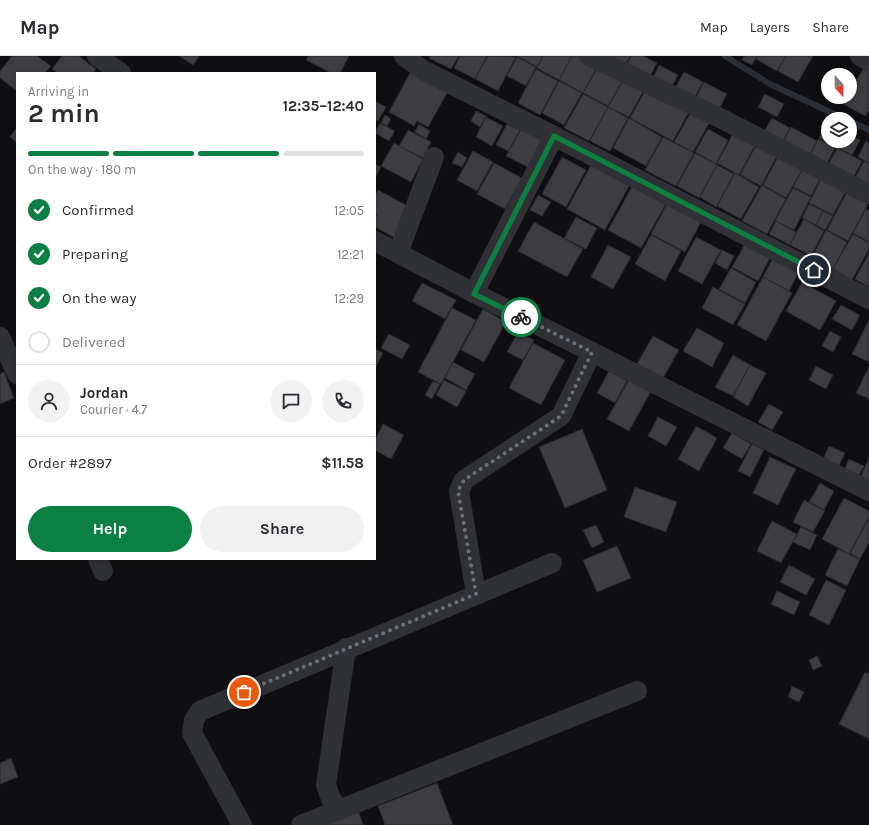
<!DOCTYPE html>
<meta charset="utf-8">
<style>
:root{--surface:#fff;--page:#f2f2f3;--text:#2b2b33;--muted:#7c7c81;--line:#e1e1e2;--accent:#0b8043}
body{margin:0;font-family:Karla,sans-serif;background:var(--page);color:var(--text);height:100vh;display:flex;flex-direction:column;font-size:15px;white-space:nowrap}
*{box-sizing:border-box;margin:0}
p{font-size:13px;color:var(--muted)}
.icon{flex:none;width:22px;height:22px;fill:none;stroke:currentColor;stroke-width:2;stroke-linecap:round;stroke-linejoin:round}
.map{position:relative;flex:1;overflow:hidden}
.sheet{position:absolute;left:16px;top:16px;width:360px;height:488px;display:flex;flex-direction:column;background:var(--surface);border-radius:0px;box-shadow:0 2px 6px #0003}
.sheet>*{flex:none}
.needle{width:26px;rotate:159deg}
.controls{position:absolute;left:821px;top:12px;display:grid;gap:8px}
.controls a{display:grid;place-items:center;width:36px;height:36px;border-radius:50%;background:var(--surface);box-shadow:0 2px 6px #0003;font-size:20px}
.pin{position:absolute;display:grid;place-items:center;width:34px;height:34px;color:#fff;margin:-17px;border:2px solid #fff;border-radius:50%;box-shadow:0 1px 4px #0007}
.courier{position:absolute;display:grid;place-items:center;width:40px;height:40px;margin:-20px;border:3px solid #0b8043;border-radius:50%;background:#fff;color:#222;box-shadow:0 1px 5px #0007}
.head em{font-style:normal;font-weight:700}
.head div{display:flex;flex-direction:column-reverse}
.head{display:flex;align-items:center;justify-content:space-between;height:68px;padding:0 12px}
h1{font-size:26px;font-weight:700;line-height:30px}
.bar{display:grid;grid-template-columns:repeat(4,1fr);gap:6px 4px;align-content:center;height:48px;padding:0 12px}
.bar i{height:5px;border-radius:3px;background:var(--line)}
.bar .selected{background:var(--accent)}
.bar p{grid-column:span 4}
.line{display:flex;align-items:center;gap:10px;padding:0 12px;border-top:1px solid var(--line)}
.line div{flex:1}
.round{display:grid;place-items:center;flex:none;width:42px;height:42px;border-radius:21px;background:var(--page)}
ol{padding:0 12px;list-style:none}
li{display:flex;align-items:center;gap:12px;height:44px}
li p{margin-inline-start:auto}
li .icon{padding:4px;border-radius:50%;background:var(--accent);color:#fff;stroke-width:4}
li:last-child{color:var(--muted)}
li i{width:22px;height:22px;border:2px solid var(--line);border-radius:50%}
.cta{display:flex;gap:8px;margin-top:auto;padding:8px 12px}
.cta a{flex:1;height:46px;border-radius:24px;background:var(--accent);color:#fff;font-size:16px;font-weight:700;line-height:46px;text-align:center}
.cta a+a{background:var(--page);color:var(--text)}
header{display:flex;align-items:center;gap:24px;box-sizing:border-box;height:56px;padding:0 20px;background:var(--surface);border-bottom:1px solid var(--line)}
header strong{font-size:19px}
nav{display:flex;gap:22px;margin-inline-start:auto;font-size:14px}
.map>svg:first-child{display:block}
</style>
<header>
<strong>Map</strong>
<nav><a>Map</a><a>Layers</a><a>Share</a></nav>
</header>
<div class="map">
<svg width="869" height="769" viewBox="0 0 869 769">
<rect width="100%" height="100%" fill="#0f0f11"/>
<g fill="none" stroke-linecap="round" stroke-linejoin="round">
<g stroke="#292e35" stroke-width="6">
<polyline points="725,0 770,28 845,63"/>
<polyline points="850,65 869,74"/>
</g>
</g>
<g fill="#3c3c41" stroke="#2a292c">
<polygon points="12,0 37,0 51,10 45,17 17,17 17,35 0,22 0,15"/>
<polygon points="62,0 79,0 96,13 93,17 58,17 52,13"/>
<polygon points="179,0 199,0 193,9"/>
<polygon points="308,0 349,0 340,17 331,17 306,4"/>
<polygon points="430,0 459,0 451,13 429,2"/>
<polygon points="460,0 487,0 475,23 454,12"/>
<polygon points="488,0 516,1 498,35 475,23"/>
<polygon points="517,0 543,0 537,11"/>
<polygon points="543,0 572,0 559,24 537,12"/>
<polygon points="572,0 582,0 598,9 583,37 559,24"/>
<polygon points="607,0 630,0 624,11"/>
<polygon points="631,0 643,0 657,7 649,22 626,10"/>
<polygon points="744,0 757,0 752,9 742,4"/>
<polygon points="758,0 786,0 777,15 756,3"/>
<polygon points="786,0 813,0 798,26 778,15"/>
<polygon points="517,1 536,11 526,30 507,20"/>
<polygon points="599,9 624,22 608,50 583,37"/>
<polygon points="659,9 678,19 671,32 653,22"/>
<polygon points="865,10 869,12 869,54 865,60 843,48 847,41 850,41 850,35"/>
<polygon points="536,13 558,25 540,59 518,47"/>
<polygon points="684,16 703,26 694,42 675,32"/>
<polygon points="410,17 447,37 428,71 417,65 414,70 389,56"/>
<polygon points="625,21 645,32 629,61 608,51"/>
<polygon points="559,25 582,37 564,69 542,57"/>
<polygon points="704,26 727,38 718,55 695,43"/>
<polygon points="648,29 691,52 673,85 630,62"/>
<polygon points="583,38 608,51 589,85 564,72"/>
<polygon points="765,38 784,48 777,61 758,51"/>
<polygon points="375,45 386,51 378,65 375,63"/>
<polygon points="608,51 628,62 610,95 590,85"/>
<polygon points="692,54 711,64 693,96 674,86"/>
<polygon points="476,55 486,60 480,71 471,65"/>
<polygon points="385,59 391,63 387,70 381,67"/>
<polygon points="486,61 503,70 492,90 476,81"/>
<polygon points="629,62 662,81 646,110 613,92"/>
<polygon points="772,62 790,72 781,89 762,79"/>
<polygon points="380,67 395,75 389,85 375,77"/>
<polygon points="419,68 430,75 426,83 415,76"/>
<polygon points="507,68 520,74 508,95 496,89"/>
<polygon points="523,70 546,83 530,112 506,100"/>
<polygon points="826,70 828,71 828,85 837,85 834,90 819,82"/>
<polygon points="17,71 17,87 10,81"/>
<polygon points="791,71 817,85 807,104 781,91"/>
<polygon points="708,73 728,84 716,108 695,96"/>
<polygon points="408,74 431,86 423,102 399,90"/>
<polygon points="735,74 757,86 739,119 717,107"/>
<polygon points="850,79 860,84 852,99 836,91 839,85 850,85"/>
<polygon points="663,81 694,97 676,130 645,114"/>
<polygon points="818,83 835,92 824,113 808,104"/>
<polygon points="866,85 869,87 869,107 858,101"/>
<polygon points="758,86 778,98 761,130 740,119"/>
<polygon points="394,87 423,103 411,126 381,110"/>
<polygon points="837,92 862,105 851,126 826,113"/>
<polygon points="473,95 493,106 477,135 457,124"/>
<polygon points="458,96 467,102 462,111 452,107"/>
<polygon points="695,97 717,109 699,142 677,130"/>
<polygon points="780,97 804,110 786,142 763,129"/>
<polygon points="562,101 586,114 566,151 542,138"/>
<polygon points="864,105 869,108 869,134 853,126"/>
<polygon points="494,107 522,122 505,153 477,138"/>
<polygon points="375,108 381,111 375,122"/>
<polygon points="591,109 629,130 605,174 567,153"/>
<polygon points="717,109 734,118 716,151 700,141"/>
<polygon points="803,112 821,121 811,140 793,131"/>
<polygon points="735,117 759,131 741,163 717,150"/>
<polygon points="821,123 846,135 833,159 809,147"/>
<polygon points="634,127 667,146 641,192 608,174"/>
<polygon points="762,129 786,143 767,178 742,165"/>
<polygon points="793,132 811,141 794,174 775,165"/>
<polygon points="378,134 411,152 395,182 375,171 375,163 377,159 375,158 375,140"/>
<polygon points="848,134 869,146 848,185 827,174"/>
<polygon points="538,139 551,146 542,160 530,154"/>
<polygon points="667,148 701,166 685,196 651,178"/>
<polygon points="809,148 823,155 816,169 802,162"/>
<polygon points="866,153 869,155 869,186 853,177"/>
<polygon points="823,155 833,160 825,174 816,169"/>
<polygon points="576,161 597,172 586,193 564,182"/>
<polygon points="804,163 824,175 811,200 790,189"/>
<polygon points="776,165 796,176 790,189 769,178"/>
<polygon points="534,166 583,193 567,221 518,195"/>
<polygon points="826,174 847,186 832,215 811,203"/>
<polygon points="853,178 869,187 869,193 852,224 833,213"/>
<polygon points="651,179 681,195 665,225 635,208"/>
<polygon points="696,181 721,194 702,228 678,215"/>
<polygon points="746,186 771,200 758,225 732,211"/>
<polygon points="608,189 631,201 613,233 591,221"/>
<polygon points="722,194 734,200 727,214 715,207"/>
<polygon points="869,197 869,231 855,223"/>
<polygon points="774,200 800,214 789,235 763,221"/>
<polygon points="731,212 756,226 745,247 719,233"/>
<polygon points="763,221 792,237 766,285 737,269"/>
<polygon points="802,226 836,245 820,274 786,255"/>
<polygon points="422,227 456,244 445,263 412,245"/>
<polygon points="713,231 745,248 733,269 702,252"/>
<polygon points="841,249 860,259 852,274 832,263"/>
<polygon points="452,252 476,264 441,328 418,316"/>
<polygon points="483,253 506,266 484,306 461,294"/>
<polygon points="869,264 869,306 852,298"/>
<polygon points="697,272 724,287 712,311 683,295"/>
<polygon points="830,275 841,281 833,296 822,290"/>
<polygon points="518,276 534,284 523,304 507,296"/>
<polygon points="389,278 410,289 402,303 381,292"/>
<polygon points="653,280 679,294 663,322 637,308"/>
<polygon points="533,287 565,304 541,349 509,332"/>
<polygon points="375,293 383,297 376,311 375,310"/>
<polygon points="733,299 750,309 733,340 715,331"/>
<polygon points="453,306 475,318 466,334 445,322"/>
<polygon points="750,309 766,317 748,350 733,341"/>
<polygon points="816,310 833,319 826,333 809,324"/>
<polygon points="869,311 869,343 856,337"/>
<polygon points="609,315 627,325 615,347 597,337"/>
<polygon points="4,316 14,342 0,348 0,318"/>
<polygon points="444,324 466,335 457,351 436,339"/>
<polygon points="629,324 651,335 629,375 607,363"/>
<polygon points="433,325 440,328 432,343 425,339"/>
<polygon points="769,348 783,356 772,374 758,366"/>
<polygon points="658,361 677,371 666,390 648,380"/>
<polygon points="383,368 404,379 391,403 375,394 375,384"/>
<polygon points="696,370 717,382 699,415 678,403"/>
<polygon points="582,373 607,434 565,452 539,391"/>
<polygon points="732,377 751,388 742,403 723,392"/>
<polygon points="752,388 764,394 750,421 738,415"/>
<polygon points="829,390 845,397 839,410 823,403"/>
<polygon points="770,401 796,413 778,449 753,437"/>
<polygon points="869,402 869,426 860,422"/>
<polygon points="849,403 864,410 858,421 844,414"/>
<polygon points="820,427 834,435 824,454 809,446"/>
<polygon points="635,431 677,446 666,476 624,461"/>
<polygon points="844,442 869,455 869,461 849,498 822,483"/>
<polygon points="804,444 825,455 813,476 793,466"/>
<polygon points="869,462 869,486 860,503 850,497"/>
<polygon points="772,465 797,478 781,507 757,495"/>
<polygon points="596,469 604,486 592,492 583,474"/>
<polygon points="801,471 817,479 810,494 793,486"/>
<polygon points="617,490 631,522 597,536 583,504"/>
<polygon points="838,493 860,503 847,530 825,519"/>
<polygon points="789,509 815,523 806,539 780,526"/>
<polygon points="826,524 846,534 829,569 809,559"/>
<polygon points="777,535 800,546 794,559 771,548"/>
<polygon points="817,600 822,610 813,614 809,604"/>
<polygon points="865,616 869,618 869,683 839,668"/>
<polygon points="792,630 804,636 799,646 788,641"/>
<polygon points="11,702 18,721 0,728 0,707"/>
<polygon points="437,727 453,769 385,769 378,750"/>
<polygon points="358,754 363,769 319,769"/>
</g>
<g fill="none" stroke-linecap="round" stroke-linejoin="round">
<g stroke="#303135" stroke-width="20">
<polyline points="97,0 121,17"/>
<polyline points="404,0 423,14 554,80 869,243"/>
<polyline points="589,0 720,62 869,138"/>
<polyline points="860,0 869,5"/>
<polyline points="375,185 474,237 869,435"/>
<polyline points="398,197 434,101"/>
<polyline points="474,237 554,80"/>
<polyline points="0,281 17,318"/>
<polyline points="98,503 103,515"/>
<polyline points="476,538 459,435 464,424 561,360 592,296"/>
<polyline points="340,754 331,743 326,729 346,592"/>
<polyline points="242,769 192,677 194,664 200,655 552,507"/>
<polyline points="301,769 637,635"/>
</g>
</g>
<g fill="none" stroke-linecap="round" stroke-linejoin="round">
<polyline stroke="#6e7079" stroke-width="4" stroke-dasharray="0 7.2" points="244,636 476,538 458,435 464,424 561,360 592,296 521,261"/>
<polyline stroke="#0b8043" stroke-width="5" points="521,261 474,238 554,80 814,214"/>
</g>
</svg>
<div class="controls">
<a><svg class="needle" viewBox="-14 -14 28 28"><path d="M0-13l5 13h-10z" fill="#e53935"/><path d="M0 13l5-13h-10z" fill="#7c7c81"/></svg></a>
<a><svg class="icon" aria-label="layers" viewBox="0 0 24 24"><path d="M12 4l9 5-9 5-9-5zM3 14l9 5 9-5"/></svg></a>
</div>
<div class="pin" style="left:244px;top:636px;background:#ea580c"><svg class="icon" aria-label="bag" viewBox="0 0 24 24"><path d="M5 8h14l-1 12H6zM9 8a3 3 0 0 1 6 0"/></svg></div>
<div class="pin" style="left:814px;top:214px;background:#1f2937"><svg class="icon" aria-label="home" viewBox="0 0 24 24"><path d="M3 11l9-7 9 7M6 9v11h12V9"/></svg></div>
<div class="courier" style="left:521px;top:261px"><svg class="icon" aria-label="bike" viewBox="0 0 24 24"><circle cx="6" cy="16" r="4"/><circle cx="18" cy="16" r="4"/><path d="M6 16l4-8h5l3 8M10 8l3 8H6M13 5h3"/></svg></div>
<section class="sheet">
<div class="head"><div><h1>2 min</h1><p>Arriving in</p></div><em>12:35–12:40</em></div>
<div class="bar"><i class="selected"></i><i class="selected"></i><i class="selected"></i><i></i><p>On the way · 180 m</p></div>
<ol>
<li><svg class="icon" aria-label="check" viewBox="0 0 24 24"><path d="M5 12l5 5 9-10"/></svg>Confirmed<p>12:05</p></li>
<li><svg class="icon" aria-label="check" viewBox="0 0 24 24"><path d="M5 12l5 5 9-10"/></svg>Preparing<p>12:21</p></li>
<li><svg class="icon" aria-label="check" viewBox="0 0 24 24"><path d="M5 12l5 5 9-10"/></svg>On the way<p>12:29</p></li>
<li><i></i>Delivered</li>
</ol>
<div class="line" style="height:72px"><a class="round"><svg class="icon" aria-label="person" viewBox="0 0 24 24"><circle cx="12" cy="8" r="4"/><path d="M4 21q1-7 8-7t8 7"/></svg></a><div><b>Jordan</b><p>Courier · 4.7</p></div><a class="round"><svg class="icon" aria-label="chat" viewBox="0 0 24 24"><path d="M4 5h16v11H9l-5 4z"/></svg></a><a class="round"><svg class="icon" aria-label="phone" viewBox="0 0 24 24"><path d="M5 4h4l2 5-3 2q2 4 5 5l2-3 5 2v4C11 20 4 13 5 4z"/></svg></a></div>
<div class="line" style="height:52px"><div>Order #2897</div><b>$11.58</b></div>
<div class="cta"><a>Help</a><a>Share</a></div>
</section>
</div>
